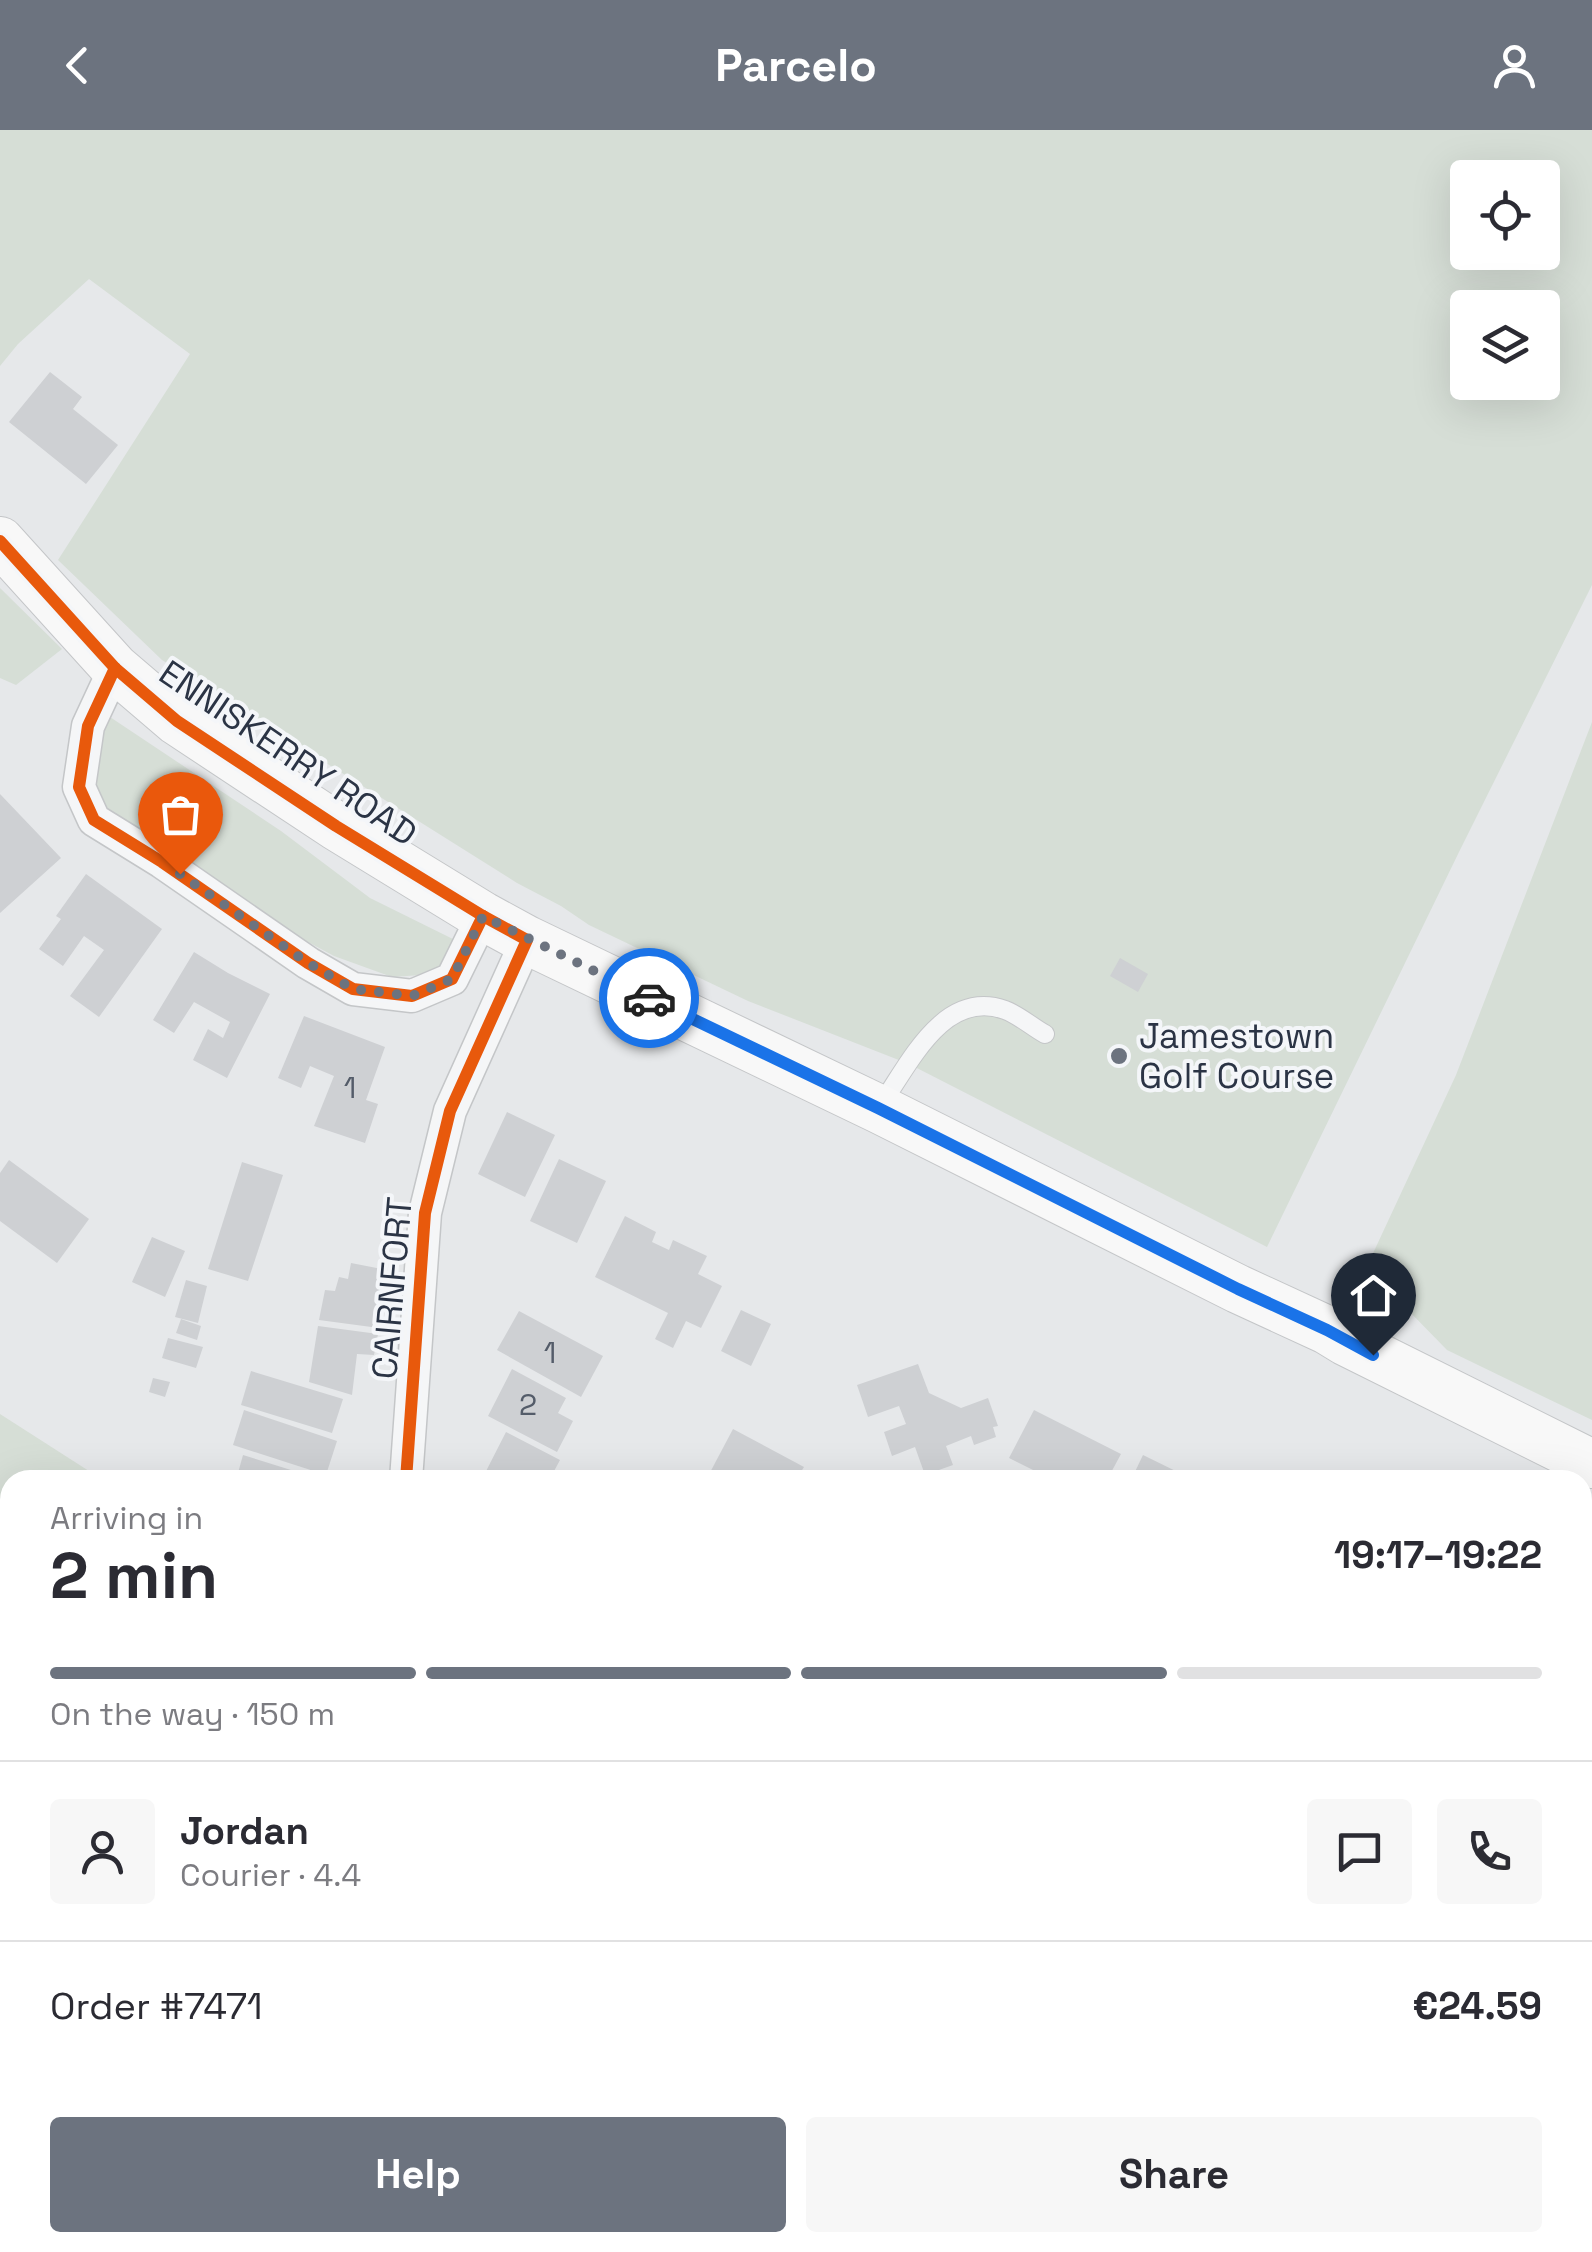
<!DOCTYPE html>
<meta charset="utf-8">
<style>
:root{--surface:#fff;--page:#f7f7f7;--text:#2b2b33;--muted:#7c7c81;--line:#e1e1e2;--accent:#6c737f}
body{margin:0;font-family:"Space Grotesk",sans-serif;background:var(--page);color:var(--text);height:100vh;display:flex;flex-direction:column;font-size:38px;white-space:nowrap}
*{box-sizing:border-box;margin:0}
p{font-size:32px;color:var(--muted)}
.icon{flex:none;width:55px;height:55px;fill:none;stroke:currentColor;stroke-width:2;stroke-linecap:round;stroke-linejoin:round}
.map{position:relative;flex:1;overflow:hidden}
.sheet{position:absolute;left:0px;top:1340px;width:1592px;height:782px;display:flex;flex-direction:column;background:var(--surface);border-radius:30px 30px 0 0;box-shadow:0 10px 40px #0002}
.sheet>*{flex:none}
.fabs{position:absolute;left:1450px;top:30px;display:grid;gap:20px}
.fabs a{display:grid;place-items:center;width:110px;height:110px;border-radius:10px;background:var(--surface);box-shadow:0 10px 40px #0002;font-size:50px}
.pin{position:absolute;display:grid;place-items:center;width:85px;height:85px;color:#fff;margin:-102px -42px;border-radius:50% 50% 50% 0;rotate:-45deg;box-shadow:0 0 10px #0007}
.pin .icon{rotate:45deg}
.courier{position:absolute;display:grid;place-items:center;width:100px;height:100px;margin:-50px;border:8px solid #1a73e8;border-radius:50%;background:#fff;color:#222;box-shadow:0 2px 12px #0007}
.overview em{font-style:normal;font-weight:700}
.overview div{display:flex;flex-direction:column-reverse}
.overview{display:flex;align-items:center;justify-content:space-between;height:170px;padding:0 50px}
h1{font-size:65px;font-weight:700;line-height:75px}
.bar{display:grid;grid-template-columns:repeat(4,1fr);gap:15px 10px;align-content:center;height:120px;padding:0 50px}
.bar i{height:12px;border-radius:8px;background:var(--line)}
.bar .active{background:var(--accent)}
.bar p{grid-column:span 4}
.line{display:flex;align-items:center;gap:25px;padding:0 50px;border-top:2px solid var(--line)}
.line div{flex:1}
.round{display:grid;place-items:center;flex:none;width:105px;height:105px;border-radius:10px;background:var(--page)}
.primary-button{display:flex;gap:20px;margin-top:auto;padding:20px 50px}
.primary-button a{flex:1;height:115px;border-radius:10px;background:var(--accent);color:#fff;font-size:40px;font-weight:700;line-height:115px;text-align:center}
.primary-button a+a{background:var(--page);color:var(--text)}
header{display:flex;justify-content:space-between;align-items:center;height:130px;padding:0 50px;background:var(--accent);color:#fff;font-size:45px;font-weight:700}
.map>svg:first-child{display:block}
</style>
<header><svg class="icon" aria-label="back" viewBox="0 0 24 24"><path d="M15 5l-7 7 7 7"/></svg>Parcelo<svg class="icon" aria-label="person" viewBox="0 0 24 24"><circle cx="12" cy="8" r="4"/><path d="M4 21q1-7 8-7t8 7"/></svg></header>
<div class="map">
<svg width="1592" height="2122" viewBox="0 0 1592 2122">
<rect width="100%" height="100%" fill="#e6e8ea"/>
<g fill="#d6ded6" fill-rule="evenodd">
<path d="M 0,0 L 1592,0 L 1592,455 L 1459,722 L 1267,1117 L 909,934 L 748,871 L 589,795 L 561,776 L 517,753 L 162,530 L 58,430 L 190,224 L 89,149 L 18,214 L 0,236 ZM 1468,48 L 1542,48 L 1542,122 L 1468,122 ZM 1468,178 L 1542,178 L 1542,252 L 1468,252 Z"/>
<polygon points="0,458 62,519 16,555 0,548"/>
<polygon points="107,585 281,701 370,768 461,813 436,844 392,847 334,826 228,769 98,674 89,647"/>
<polygon points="1592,592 1592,1290 1447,1220 1405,1177 1355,1162 1456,945"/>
<polygon points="0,1284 103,1350 10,1350 10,1949 0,1955"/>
<polygon points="1592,2009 1592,2122 1416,2122 1421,2113 1582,2112 1583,2024"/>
<polygon points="619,2113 670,2113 687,2122 632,2122"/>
</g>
<g fill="#ced0d3">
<polygon points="50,242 82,267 73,279 118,315 86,354 9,292"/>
<polygon points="0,664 61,728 0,783"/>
<polygon points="86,744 162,799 99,887 70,866 104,820 84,806 63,836 39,819 61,789 56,786"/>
<polygon points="194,822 228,843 270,864 227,948 193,930 208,899 223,908 230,892 194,872 174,903 153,890"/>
<polygon points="1120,828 1148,844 1138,862 1110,846"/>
<polygon points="304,886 385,917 366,970 378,974 365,1013 314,996 334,946 310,936 301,958 278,948"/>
<polygon points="507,982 555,1005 525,1067 478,1044"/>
<polygon points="559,1029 606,1051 577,1113 530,1091"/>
<polygon points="9,1030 89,1089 57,1133 0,1091 0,1043"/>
<polygon points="242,1032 283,1045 248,1151 208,1139"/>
<polygon points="625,1086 656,1102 652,1112 669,1120 673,1110 707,1126 698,1144 722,1156 701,1198 686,1191 673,1218 655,1209 668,1183 595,1147"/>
<polygon points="152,1107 185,1121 165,1167 132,1152"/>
<polygon points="351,1133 387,1140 379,1198 319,1190 325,1160 335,1161 339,1147 348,1149"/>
<polygon points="186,1150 207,1156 198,1193 175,1187"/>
<polygon points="741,1180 771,1194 751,1236 721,1221"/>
<polygon points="519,1181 603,1226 581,1267 497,1220"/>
<polygon points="181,1189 201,1196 197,1210 176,1203"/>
<polygon points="318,1196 378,1204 374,1225 357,1224 352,1265 309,1252"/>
<polygon points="168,1208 203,1217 196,1238 162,1228"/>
<polygon points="918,1234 929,1263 961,1278 988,1268 998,1296 993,1297 996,1307 974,1315 971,1306 946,1316 953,1335 925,1345 915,1317 892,1326 884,1302 906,1294 899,1276 868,1287 857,1255"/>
<polygon points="512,1239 566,1268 558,1283 573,1291 557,1322 488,1286"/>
<polygon points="251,1241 343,1269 332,1303 241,1275"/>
<polygon points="153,1248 170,1252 165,1267 149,1262"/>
<polygon points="244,1280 337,1311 326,1345 233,1315"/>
<polygon points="1034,1280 1121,1324 1107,1350 1053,1350 1009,1328"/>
<polygon points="733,1299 804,1337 796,1350 706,1350"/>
<polygon points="506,1302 560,1330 552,1345 562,1350 482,1349"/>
<polygon points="243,1325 320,1349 320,1350 236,1350"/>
<polygon points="1143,1325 1194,1350 1131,1350"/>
<polygon points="1582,1587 1592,1592 1592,1645 1586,1642 1590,1634 1582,1630"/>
<polygon points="1582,1745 1592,1750 1592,1788 1586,1799 1582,1797"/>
<polygon points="10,2082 10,2112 51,2112 58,2122 0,2122 0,2090"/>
<polygon points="246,2112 256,2122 235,2122"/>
<polygon points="482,2112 494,2112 509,2122 476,2122"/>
<polygon points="789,2112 877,2112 872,2122 806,2122"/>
<polygon points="1256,2112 1342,2112 1336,2122 1251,2122"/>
</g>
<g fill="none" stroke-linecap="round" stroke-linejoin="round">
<defs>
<path id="service" d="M 880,976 C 909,935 943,858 1005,880 C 1019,885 1032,897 1045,904"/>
<g id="minor">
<polyline points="115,538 88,596 79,657 94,690 162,732 308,833 353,859 412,866 452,849 483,786"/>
<polyline points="406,1350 425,1083 450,981 527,810"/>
<polyline points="1582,1945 1592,1930"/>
<polyline points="0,2038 10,2031"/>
<polyline points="601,2112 617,2122"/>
<polyline points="1055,2112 1069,2122"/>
<polyline points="377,2122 386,2112"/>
<polyline points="1373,2122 1378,2112"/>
</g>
<polyline id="secondary" points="0,411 115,538 177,591 336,696 483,786 527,810 879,979 1238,1159 1327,1200 1345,1211 1592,1334"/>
</defs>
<use href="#service" stroke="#c4c6c8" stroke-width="20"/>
<use href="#minor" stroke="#c4c6c8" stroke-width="35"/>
<use href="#secondary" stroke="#c4c6c8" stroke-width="50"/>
<use href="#service" stroke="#f5f6f7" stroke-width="18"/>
<use href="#minor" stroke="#f5f6f7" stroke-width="32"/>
<use href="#secondary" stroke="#f8f8f8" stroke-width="48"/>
<defs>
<g id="cycleway">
<polyline points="0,411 115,538 177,591 336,696 483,786 527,810 450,981 425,1083 406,1350"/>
<polyline points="115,538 88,596 79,657 94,690 162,732 308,833 353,859 412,866 452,849 483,786"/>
</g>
</defs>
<use href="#cycleway" stroke="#f4f6f9" stroke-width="19"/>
<use href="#cycleway" stroke="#e8590c" stroke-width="12"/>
</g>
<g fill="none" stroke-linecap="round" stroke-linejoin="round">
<polyline stroke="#6c737f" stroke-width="10" stroke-dasharray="0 18" points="180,744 308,833 353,859 412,866 452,849 483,786 649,868"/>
<polyline stroke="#1a73e8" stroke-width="12" points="649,868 878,978 1238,1159 1327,1200 1373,1225"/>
</g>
<circle fill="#6c737f" stroke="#f4f6f9" stroke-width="4" cx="1119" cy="926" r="10"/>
<g text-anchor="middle" stroke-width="8" stroke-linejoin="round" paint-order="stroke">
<g font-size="30" fill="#545c69">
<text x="350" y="968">1</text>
<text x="550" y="1233">1</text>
<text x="528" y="1285">2</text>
</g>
<g font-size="35" fill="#2b3445" stroke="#f4f6f9">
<text transform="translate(288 623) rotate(34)" y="12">ENNISKERRY ROAD</text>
<text transform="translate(392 1158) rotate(-85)" y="12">CAIRNFORT</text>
</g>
<g font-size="35" fill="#2b3445" stroke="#f4f6f9" text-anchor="start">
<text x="1139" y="918">Jamestown<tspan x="1139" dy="40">Golf Course</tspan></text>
</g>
</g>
</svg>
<div class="fabs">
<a><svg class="icon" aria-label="locate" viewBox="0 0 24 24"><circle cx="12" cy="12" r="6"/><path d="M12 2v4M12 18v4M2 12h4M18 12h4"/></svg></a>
<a><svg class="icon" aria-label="layers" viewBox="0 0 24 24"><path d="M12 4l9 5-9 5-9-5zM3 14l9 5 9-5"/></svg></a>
</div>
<div class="pin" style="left:180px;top:744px;background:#ea580c"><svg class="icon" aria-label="bag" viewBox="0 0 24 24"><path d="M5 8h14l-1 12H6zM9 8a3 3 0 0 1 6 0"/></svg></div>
<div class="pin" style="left:1373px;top:1225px;background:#1f2937"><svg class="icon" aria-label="home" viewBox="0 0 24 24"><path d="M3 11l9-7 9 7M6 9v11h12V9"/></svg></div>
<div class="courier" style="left:649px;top:868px"><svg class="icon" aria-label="car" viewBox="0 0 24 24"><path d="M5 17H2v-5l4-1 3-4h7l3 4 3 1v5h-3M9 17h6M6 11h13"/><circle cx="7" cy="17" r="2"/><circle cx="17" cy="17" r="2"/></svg></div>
<section class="sheet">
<div class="overview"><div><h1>2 min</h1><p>Arriving in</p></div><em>19:17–19:22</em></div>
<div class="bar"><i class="active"></i><i class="active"></i><i class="active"></i><i></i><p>On the way · 150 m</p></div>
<div class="line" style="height:180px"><a class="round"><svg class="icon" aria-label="person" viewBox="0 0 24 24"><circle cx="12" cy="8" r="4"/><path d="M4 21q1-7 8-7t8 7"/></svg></a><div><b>Jordan</b><p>Courier · 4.4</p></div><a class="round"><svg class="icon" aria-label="chat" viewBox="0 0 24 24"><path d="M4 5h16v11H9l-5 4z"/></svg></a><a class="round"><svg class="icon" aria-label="phone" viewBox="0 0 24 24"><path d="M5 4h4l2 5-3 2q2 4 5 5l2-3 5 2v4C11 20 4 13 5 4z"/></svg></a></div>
<div class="line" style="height:130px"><div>Order #7471</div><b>€24.59</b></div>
<div class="primary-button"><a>Help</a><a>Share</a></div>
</section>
</div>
